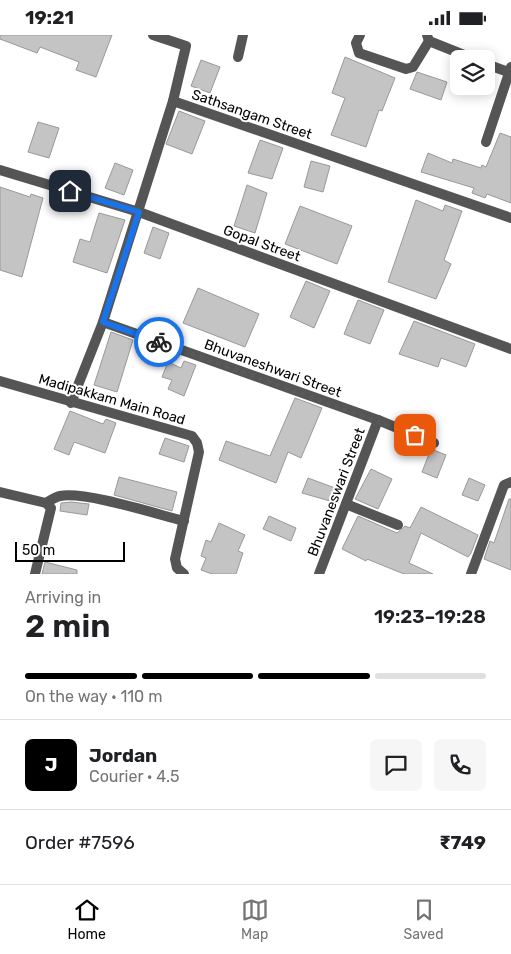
<!DOCTYPE html>
<meta charset="utf-8">
<style>
:root{--surface:#fff;--page:#f6f6f6;--text:#202124;--muted:#757577;--line:#e0e0e0;--accent:#000}
body{margin:0;font-family:Rubik,sans-serif;background:var(--page);color:var(--text);height:100vh;display:flex;flex-direction:column;font-size:19px;white-space:nowrap}
*{box-sizing:border-box;margin:0}
p{font-size:16px;color:var(--muted)}
.icon{flex:none;width:28px;height:28px;fill:none;stroke:currentColor;stroke-width:2;stroke-linecap:round;stroke-linejoin:round}
.map{position:relative;height:539px;overflow:hidden}
.drawer{display:flex;flex-direction:column;background:var(--surface);flex:1}
.drawer>*{flex:none}
.controls{position:absolute;left:450px;top:15px;display:grid;gap:10px}
.controls a{display:grid;place-items:center;width:45px;height:45px;border-radius:8px;background:var(--surface);box-shadow:0 2px 12px #0003;font-size:25px}
.scale{position:absolute;left:15px;bottom:12px;width:110px;box-sizing:border-box;padding-left:5px;border:2px solid #000;border-top:0;font-size:14px;line-height:18px;white-space:nowrap;color:#000;-webkit-text-stroke:4px #fff;paint-order:stroke}
.pin{position:absolute;display:grid;place-items:center;width:42px;height:42px;color:#fff;margin:-21px;border-radius:10px;box-shadow:0 2px 8px #0006}
.courier{position:absolute;display:grid;place-items:center;width:50px;height:50px;margin:-25px;border:4px solid #1a73e8;border-radius:50%;background:#fff;color:#222;box-shadow:0 1px 6px #0007}
.overview em{font-style:normal;font-weight:600}
.overview div{display:flex;flex-direction:column-reverse}
.overview{display:flex;align-items:center;justify-content:space-between;height:85px;padding:0 25px}
h1{font-size:32px;font-weight:600;line-height:38px}
.bar{display:grid;grid-template-columns:repeat(4,1fr);gap:8px 5px;align-content:center;height:60px;padding:0 25px}
.bar i{height:6px;border-radius:4px;background:var(--line)}
.bar .active{background:var(--accent)}
.bar p{grid-column:span 4}
.line{display:flex;align-items:center;gap:12px;padding:0 25px;border-top:1px solid var(--line)}
.line div{flex:1}
.round{display:grid;place-items:center;flex:none;width:52px;height:52px;border-radius:8px;background:var(--page)}
.status{display:flex;justify-content:space-between;align-items:center;height:35px;padding:0 25px;background:var(--surface);direction:ltr}
.status svg{height:14px;fill:currentColor}
.tabs{display:flex;justify-content:space-around;align-items:center;height:70px;border-top:1px solid var(--line);background:var(--surface);font-size:14px;color:var(--muted)}
.tabs a{display:grid;justify-items:center;gap:2px}
.tabs .active{color:var(--accent)}
.map>svg:first-child{display:block}
</style>
<div class="status"><b>19:21</b><svg viewBox="0 0 49 12"><path d="M0 12V9h3v3zM5 12V6h3v6zM10 12V3h3v9zM15 12V0h3v12zM26 1h20v11H26zM47 4h2v5h-2z"/></svg></div>
<div class="map">
<svg width="511" height="539" viewBox="0 0 511 539">
<rect width="100%" height="100%" fill="#fff"/>
<g fill="#c4c4c4" stroke="#999">
<polygon points="0,0 112,0 96,42 76,35 79,27 40,12 37,18 0,4"/>
<polygon points="345,22 395,43 382,76 379,75 366,112 331,100 345,63 332,58"/>
<polygon points="201,25 220,32 210,58 191,51"/>
<polygon points="417,37 447,47 441,65 410,54"/>
<polygon points="179,76 205,86 192,119 166,109"/>
<polygon points="38,87 59,93 49,123 28,117"/>
<polygon points="500,98 511,102 511,168 487,159 485,163 472,158 474,153 421,137 428,118 452,128 453,124 481,133 482,130 486,132"/>
<polygon points="260,105 283,113 272,144 248,138"/>
<polygon points="311,126 330,131 323,157 304,152"/>
<polygon points="115,128 133,135 124,160 105,153"/>
<polygon points="247,150 267,158 255,198 234,191"/>
<polygon points="0,152 30,162 31,159 43,163 22,242 0,235"/>
<polygon points="416,165 443,176 445,170 462,176 444,225 451,229 436,264 388,247"/>
<polygon points="300,171 352,191 337,229 285,209"/>
<polygon points="99,178 125,185 107,238 73,227 80,204 90,207"/>
<polygon points="153,192 169,198 160,224 144,218"/>
<polygon points="306,246 330,256 314,293 290,282"/>
<polygon points="198,253 259,279 245,312 183,288"/>
<polygon points="358,265 384,275 370,309 344,299"/>
<polygon points="414,286 475,309 466,332 441,323 438,332 399,319"/>
<polygon points="111,297 133,305 117,357 94,350"/>
<polygon points="184,326 196,330 184,361 168,354 172,345 162,342 168,327 181,333"/>
<polygon points="295,363 322,373 301,423 288,417 276,448 219,425 226,406 270,421"/>
<polygon points="70,376 103,389 106,384 116,388 105,418 74,407 69,420 54,414"/>
<polygon points="165,403 189,411 184,427 159,419"/>
<polygon points="431,414 446,420 437,443 422,437"/>
<polygon points="371,434 392,444 378,474 355,464"/>
<polygon points="119,442 177,457 172,476 114,460"/>
<polygon points="308,443 335,453 330,466 302,458"/>
<polygon points="469,443 485,450 478,466 462,460"/>
<polygon points="509,464 511,464 511,535 484,524 490,506 494,508"/>
<polygon points="71,467 89,469 87,480 60,476 61,468"/>
<polygon points="421,472 478,500 471,518 468,522 421,498 409,528 433,539 404,539 367,524 366,526 342,514 358,481 397,498 405,491 410,493"/>
<polygon points="269,481 296,493 291,506 263,494"/>
<polygon points="219,488 245,500 238,516 243,518 236,539 212,539 201,535 206,523 201,521 206,505 211,507"/>
<polygon points="45,527 77,535 77,539 42,539"/>
</g>
<g fill="none" stroke-linecap="round" stroke-linejoin="round">
<g stroke="#555" stroke-width="10">
<polyline points="153,0 186,11 173,66"/>
<polyline points="360,0 356,8 359,18 406,34 413,32 429,6"/>
<polyline points="427,0 429,6 474,24"/>
<polyline points="238,22 243,0"/>
<polyline points="486,29 511,38"/>
<polyline points="486,107 511,32"/>
<polyline points="0,135 139,177 511,314"/>
<polyline points="103,287 378,385 434,408"/>
<polyline points="0,346 192,401 197,408 199,417 175,524 177,533 184,539"/>
<polyline points="71,368 103,287 173,66 511,183"/>
<polyline points="0,457 46,468 51,473 35,539"/>
<path d="M 46,468 C 51,465 55,462 60,461 C 85,456 156,479 184,486"/>
<polyline points="346,469 398,490"/>
<polyline points="319,539 378,385"/>
<polyline points="471,539 504,450 511,447"/>
</g>
</g>
<g fill="none" stroke-linecap="round" stroke-linejoin="round">
<polyline stroke="#595959" stroke-width="5" stroke-dasharray="0 9" points="159,307 415,400"/>
<polyline stroke="#1a73e8" stroke-width="6" points="70,156 139,177 103,287 159,307"/>
</g>
<g text-anchor="middle" stroke-width="4" stroke-linejoin="round" paint-order="stroke">
<g font-size="14" fill="#000" stroke="#fff">
<text transform="translate(252 79) rotate(19)" y="5">Sathsangam Street</text>
<text transform="translate(262 208) rotate(20)" y="5">Gopal Street</text>
<text transform="translate(273 333) rotate(20)" y="5">Bhuvaneshwari Street</text>
<text transform="translate(112 364) rotate(16)" y="5">Madipakkam Main Road</text>
<text transform="translate(336 457) rotate(-69)" y="5">Bhuvaneswari Street</text>
</g>
</g>
</svg>
<div class="controls">
<a><svg class="icon" aria-label="layers" viewBox="0 0 24 24"><path d="M12 4l9 5-9 5-9-5zM3 14l9 5 9-5"/></svg></a>
</div>
<div class="scale">50 m</div>
<div class="pin" style="left:415px;top:400px;background:#ea580c"><svg class="icon" aria-label="bag" viewBox="0 0 24 24"><path d="M5 8h14l-1 12H6zM9 8a3 3 0 0 1 6 0"/></svg></div>
<div class="pin" style="left:70px;top:156px;background:#1f2937"><svg class="icon" aria-label="home" viewBox="0 0 24 24"><path d="M3 11l9-7 9 7M6 9v11h12V9"/></svg></div>
<div class="courier" style="left:159px;top:307px"><svg class="icon" aria-label="bike" viewBox="0 0 24 24"><circle cx="6" cy="16" r="4"/><circle cx="18" cy="16" r="4"/><path d="M6 16l4-8h5l3 8M10 8l3 8H6M13 5h3"/></svg></div>
</div>
<section class="drawer">
<div class="overview"><div><h1>2 min</h1><p>Arriving in</p></div><em>19:23–19:28</em></div>
<div class="bar"><i class="active"></i><i class="active"></i><i class="active"></i><i></i><p>On the way · 110 m</p></div>
<div class="line" style="height:90px"><b class="round" style="background:var(--accent);color:#fff">J</b><div><b>Jordan</b><p>Courier · 4.5</p></div><a class="round"><svg class="icon" aria-label="chat" viewBox="0 0 24 24"><path d="M4 5h16v11H9l-5 4z"/></svg></a><a class="round"><svg class="icon" aria-label="phone" viewBox="0 0 24 24"><path d="M5 4h4l2 5-3 2q2 4 5 5l2-3 5 2v4C11 20 4 13 5 4z"/></svg></a></div>
<div class="line" style="height:65px"><div>Order #7596</div><b>₹749</b></div>
</section>
<nav class="tabs">
<a class="active"><svg class="icon" aria-label="home" viewBox="0 0 24 24"><path d="M3 11l9-7 9 7M6 9v11h12V9"/></svg>Home</a>
<a><svg class="icon" aria-label="map" viewBox="0 0 24 24"><path d="M3 6l6-2 6 2 6-2v14l-6 2-6-2-6 2zM9 4v14M15 6v14"/></svg>Map</a>
<a><svg class="icon" aria-label="saved" viewBox="0 0 24 24"><path d="M7 4h10v16l-5-4-5 4z"/></svg>Saved</a>
</nav>
